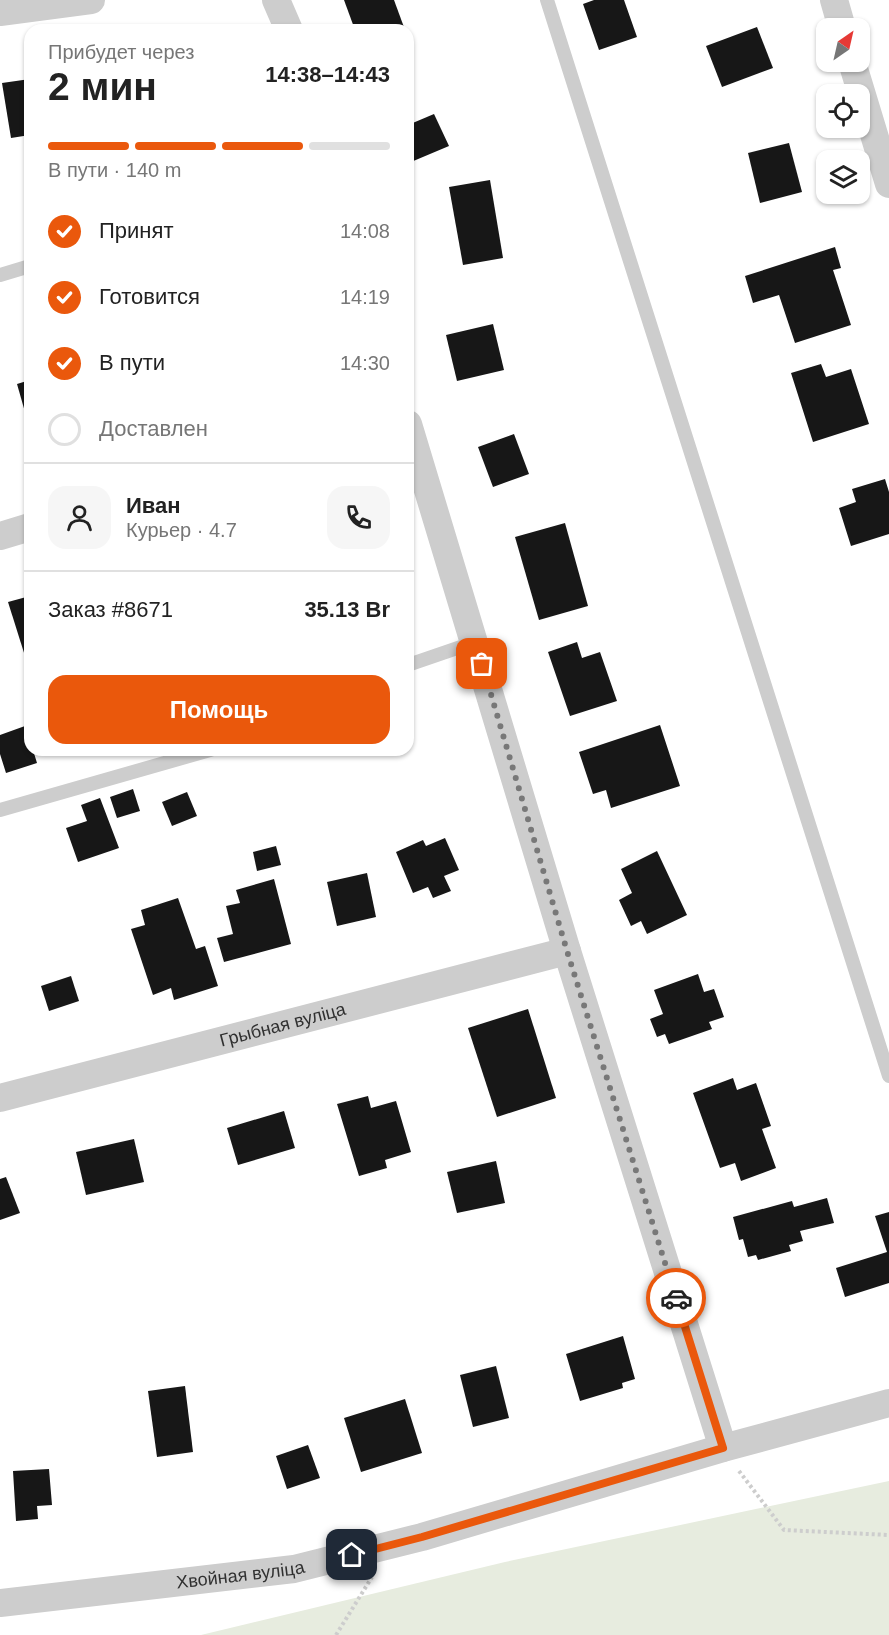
<!DOCTYPE html>
<html lang="ru">
<meta charset="utf-8">
<style>
:root{--surface:#fff;--page:#f6f6f6;--text:#222;--muted:#767676;--line:#e0e0e0;--accent:#ea580c}
body{margin:0;font-family:Arial,sans-serif;background:var(--page);color:var(--text);height:100vh;display:flex;flex-direction:column;font-size:22px;white-space:nowrap}
*{box-sizing:border-box;margin:0}
p{font-size:20px;color:var(--muted)}
.icon{flex:none;width:33px;height:33px;fill:none;stroke:currentColor;stroke-width:2;stroke-linecap:round;stroke-linejoin:round}
.map{position:relative;flex:1;overflow:hidden}
.panel{position:absolute;left:24px;top:24px;width:390px;height:732px;display:flex;flex-direction:column;background:var(--surface);border-radius:18px;box-shadow:0 2px 4px #0004}
.panel>*{flex:none}
.needle{width:39px;rotate:34deg}
.fabs{position:absolute;left:816px;top:18px;display:grid;gap:12px}
.fabs a{display:grid;place-items:center;width:54px;height:54px;border-radius:12px;background:var(--surface);box-shadow:0 2px 4px #0004;font-size:30px}
.pin{position:absolute;display:grid;place-items:center;width:51px;height:51px;color:#fff;margin:-26px;border-radius:12px;box-shadow:0 3px 9px #0006}
.courier{position:absolute;display:grid;place-items:center;width:60px;height:60px;margin:-30px;border:4px solid #ea580c;border-radius:50%;background:#fff;color:#222;box-shadow:0 2px 8px #0007}
.headline em{font-style:normal;font-weight:700}
.headline div{display:flex;flex-direction:column-reverse}
.headline{display:flex;align-items:center;justify-content:space-between;height:102px;padding:0 24px}
h1{font-size:39px;font-weight:700;line-height:45px}
.bar{display:grid;grid-template-columns:repeat(4,1fr);gap:9px 6px;align-content:center;height:72px;padding:0 24px}
.bar i{height:8px;border-radius:4px;background:var(--line)}
.bar .selected{background:var(--accent)}
.bar p{grid-column:span 4}
.line{display:flex;align-items:center;gap:15px;padding:0 24px;border-top:2px solid var(--line)}
.line div{flex:1}
.round{display:grid;place-items:center;flex:none;width:63px;height:63px;border-radius:18px;background:var(--page)}
ol{padding:0 24px;list-style:none}
li{display:flex;align-items:center;gap:18px;height:66px}
li p{margin-inline-start:auto}
li .icon{padding:6px;border-radius:50%;background:var(--accent);color:#fff;stroke-width:4}
li:last-child{color:var(--muted)}
li i{width:33px;height:33px;border:3px solid var(--line);border-radius:50%}
.primary-button{display:flex;gap:12px;margin-top:auto;padding:12px 24px}
.primary-button a{flex:1;height:69px;border-radius:18px;background:var(--accent);color:#fff;font-size:24px;font-weight:700;line-height:69px;text-align:center}
.map>svg:first-child{display:block}
</style>
<div class="map">
<svg width="889" height="1635" viewBox="0 0 889 1635">
<rect width="100%" height="100%" fill="#fff"/>
<polygon fill="#e7ecdf" points="889,1481 889,1635 201,1635 505,1562"/>
<g fill="#171717">
<polygon points="344,0 394,0 405,30 355,30"/>
<polygon points="594,0 624,0 637,37 599,50 583,4"/>
<polygon points="757,27 773,68 722,87 706,46"/>
<polygon points="30,79 30,135 11,138 2,83"/>
<polygon points="434,114 449,146 411,162 408,155 408,125"/>
<polygon points="789,143 802,192 760,203 748,153"/>
<polygon points="490,180 503,258 463,265 449,187"/>
<polygon points="835,247 841,268 833,270 851,325 795,343 779,295 753,303 745,276"/>
<polygon points="493,324 504,370 457,381 446,335"/>
<polygon points="821,364 826,377 851,369 869,424 813,442 791,373"/>
<polygon points="30,380 30,426 29,426 17,384"/>
<polygon points="514,434 529,474 493,487 478,447"/>
<polygon points="885,479 889,492 889,534 851,546 839,508 856,502 852,489"/>
<polygon points="565,523 588,606 539,620 515,537"/>
<polygon points="30,596 30,655 25,656 8,602"/>
<polygon points="577,642 582,658 600,652 617,701 570,716 548,652"/>
<polygon points="660,725 680,786 611,808 606,790 593,794 579,752"/>
<polygon points="25,726 30,742 30,750 33,750 37,763 6,773 0,754 0,735"/>
<polygon points="133,789 140,811 117,818 110,797"/>
<polygon points="187,792 197,816 172,826 162,802"/>
<polygon points="100,798 119,848 78,862 66,828 87,821 81,805"/>
<polygon points="445,838 459,870 444,876 451,891 433,898 428,887 413,893 396,852 423,840 426,846"/>
<polygon points="276,846 281,865 257,871 253,852"/>
<polygon points="657,851 687,915 647,934 641,921 631,926 619,900 632,893 621,869"/>
<polygon points="367,873 376,917 337,926 327,882"/>
<polygon points="274,879 291,944 224,962 217,938 233,934 226,906 240,903 236,890"/>
<polygon points="178,898 196,949 205,946 218,986 174,1000 171,988 153,995 131,929 145,925 141,910"/>
<polygon points="698,974 704,992 714,989 724,1017 709,1022 712,1029 669,1044 665,1034 657,1037 650,1019 663,1014 654,990"/>
<polygon points="71,976 79,1001 49,1011 41,986"/>
<polygon points="528,1009 556,1098 497,1117 468,1028"/>
<polygon points="733,1078 737,1090 756,1083 771,1126 762,1129 776,1168 741,1181 735,1163 720,1168 693,1093"/>
<polygon points="368,1096 371,1108 396,1101 411,1152 385,1160 387,1168 359,1176 337,1104"/>
<polygon points="284,1111 295,1148 238,1165 227,1128"/>
<polygon points="134,1139 144,1182 86,1195 76,1152"/>
<polygon points="496,1161 505,1203 457,1213 447,1172"/>
<polygon points="6,1177 20,1213 0,1220 0,1179"/>
<polygon points="827,1198 834,1223 800,1231 803,1241 789,1245 791,1251 758,1260 756,1255 748,1257 743,1239 739,1240 733,1217 792,1201 794,1207"/>
<polygon points="889,1212 889,1283 845,1297 836,1268 887,1252 875,1216"/>
<polygon points="623,1336 635,1379 622,1383 623,1388 580,1401 566,1354"/>
<polygon points="496,1366 509,1418 473,1427 460,1375"/>
<polygon points="185,1386 193,1452 157,1457 148,1391"/>
<polygon points="405,1399 422,1453 361,1472 344,1418"/>
<polygon points="308,1445 320,1478 287,1489 276,1456"/>
<polygon points="49,1469 52,1505 37,1506 38,1519 16,1521 13,1471"/>
</g>
<g fill="none" stroke-linecap="round" stroke-linejoin="round">
<g stroke="#cdcdcd" stroke-width="4" stroke-dasharray="3 3" stroke-linecap="butt">
<polyline points="739,1471 784,1530 889,1535"/>
<polyline points="336,1635 372,1577"/>
</g>
<g stroke="#cdcdcd" stroke-width="14">
<polyline points="547,0 889,1076"/>
<polyline points="0,275 30,266"/>
<polyline points="408,665 475,642"/>
<polyline points="0,810 210,750"/>
</g>
<g stroke="#cdcdcd" stroke-width="28">
<polyline points="276,0 289,30"/>
<polyline points="834,0 842,28"/>
<polyline points="0,12 91,0"/>
<polyline points="852,62 889,184"/>
<polyline points="408,424 567,951 723,1448"/>
<polyline points="0,536 30,527"/>
<path id="s1" d="M 0,1098 L 567,951"/>
<path id="s2" d="M 0,1603 L 294,1569 L 422,1537 L 723,1448 L 889,1403"/>
</g>
</g>
<g fill="none" stroke-linecap="round" stroke-linejoin="round">
<polyline stroke="#787878" stroke-width="6" stroke-dasharray="0 10.8" points="482,664 567,951 676,1298"/>
<polyline stroke="#ea580c" stroke-width="8" points="352,1555 422,1537 723,1448 676,1298"/>
</g>
<g text-anchor="middle" stroke-width="6" stroke-linejoin="round" paint-order="stroke">
<g font-size="18" fill="#303030" stroke="#fff">
<text dy="6" stroke="none"><textPath href="#s1" startOffset="292">Грыбная вуліца</textPath></text>
<text dy="6" stroke="none"><textPath href="#s2" startOffset="242">Хвойная вуліца</textPath></text>
</g>
</g>
</svg>
<div class="fabs">
<a><svg class="needle" viewBox="-14 -14 28 28"><path d="M0-13l5 13h-10z" fill="#e53935"/><path d="M0 13l5-13h-10z" fill="#767676"/></svg></a>
<a><svg class="icon" aria-label="locate" viewBox="0 0 24 24"><circle cx="12" cy="12" r="6"/><path d="M12 2v4M12 18v4M2 12h4M18 12h4"/></svg></a>
<a><svg class="icon" aria-label="layers" viewBox="0 0 24 24"><path d="M12 4l9 5-9 5-9-5zM3 14l9 5 9-5"/></svg></a>
</div>
<div class="pin" style="left:482px;top:664px;background:#ea580c"><svg class="icon" aria-label="bag" viewBox="0 0 24 24"><path d="M5 8h14l-1 12H6zM9 8a3 3 0 0 1 6 0"/></svg></div>
<div class="pin" style="left:352px;top:1555px;background:#1f2937"><svg class="icon" aria-label="home" viewBox="0 0 24 24"><path d="M3 11l9-7 9 7M6 9v11h12V9"/></svg></div>
<div class="courier" style="left:676px;top:1298px"><svg class="icon" aria-label="car" viewBox="0 0 24 24"><path d="M5 17H2v-5l4-1 3-4h7l3 4 3 1v5h-3M9 17h6M6 11h13"/><circle cx="7" cy="17" r="2"/><circle cx="17" cy="17" r="2"/></svg></div>
<section class="panel">
<div class="headline"><div><h1>2 мин</h1><p>Прибудет через</p></div><em>14:38–14:43</em></div>
<div class="bar"><i class="selected"></i><i class="selected"></i><i class="selected"></i><i></i><p>В пути · 140 m</p></div>
<ol>
<li><svg class="icon" aria-label="check" viewBox="0 0 24 24"><path d="M5 12l5 5 9-10"/></svg>Принят<p>14:08</p></li>
<li><svg class="icon" aria-label="check" viewBox="0 0 24 24"><path d="M5 12l5 5 9-10"/></svg>Готовится<p>14:19</p></li>
<li><svg class="icon" aria-label="check" viewBox="0 0 24 24"><path d="M5 12l5 5 9-10"/></svg>В пути<p>14:30</p></li>
<li><i></i>Доставлен</li>
</ol>
<div class="line" style="height:108px"><a class="round"><svg class="icon" aria-label="person" viewBox="0 0 24 24"><circle cx="12" cy="8" r="4"/><path d="M4 21q1-7 8-7t8 7"/></svg></a><div><b>Иван</b><p>Курьер · 4.7</p></div><a class="round"><svg class="icon" aria-label="phone" viewBox="0 0 24 24"><path d="M5 4h4l2 5-3 2q2 4 5 5l2-3 5 2v4C11 20 4 13 5 4z"/></svg></a></div>
<div class="line" style="height:78px"><div>Заказ #8671</div><b>35.13 Br</b></div>
<div class="primary-button"><a>Помощь</a></div>
</section>
</div>
